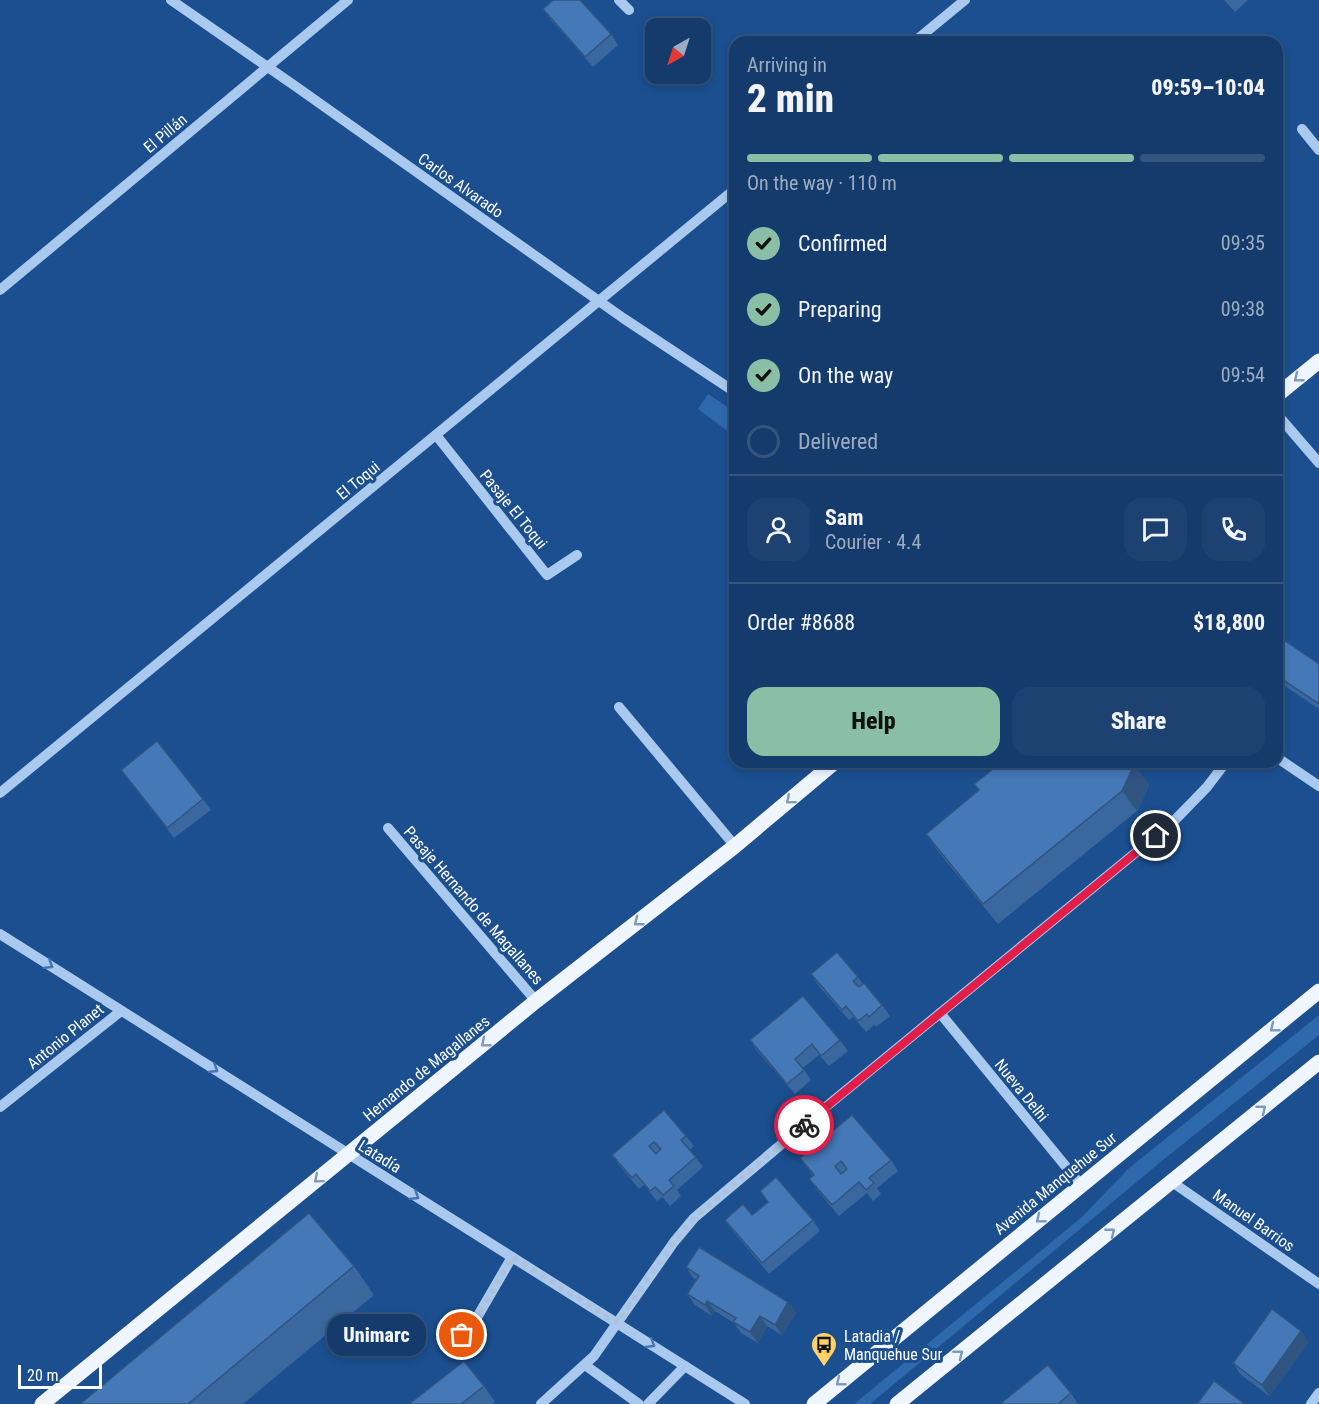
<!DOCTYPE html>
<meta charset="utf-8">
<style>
:root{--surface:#143b6b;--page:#1d4271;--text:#f1f3f6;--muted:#9dadc1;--line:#33557e;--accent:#8abfa5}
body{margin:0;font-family:"Roboto Condensed",sans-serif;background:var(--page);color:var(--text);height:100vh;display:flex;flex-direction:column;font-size:22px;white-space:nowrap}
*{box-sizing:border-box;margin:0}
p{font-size:20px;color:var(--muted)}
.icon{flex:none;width:33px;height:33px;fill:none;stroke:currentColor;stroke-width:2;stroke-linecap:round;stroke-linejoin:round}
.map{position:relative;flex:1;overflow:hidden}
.side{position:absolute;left:729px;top:36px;width:554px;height:732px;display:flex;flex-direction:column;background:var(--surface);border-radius:18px;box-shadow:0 3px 9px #0003,0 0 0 2px var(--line)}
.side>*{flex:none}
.needle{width:39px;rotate:219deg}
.controls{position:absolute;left:645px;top:18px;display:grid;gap:12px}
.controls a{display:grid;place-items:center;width:66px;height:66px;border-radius:12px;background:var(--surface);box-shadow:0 3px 9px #0003,0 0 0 2px var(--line);font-size:30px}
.scale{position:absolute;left:18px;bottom:15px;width:84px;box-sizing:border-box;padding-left:6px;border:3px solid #fff;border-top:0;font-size:16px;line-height:21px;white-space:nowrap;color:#fff;-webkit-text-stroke:4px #1b4f8f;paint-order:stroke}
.pin{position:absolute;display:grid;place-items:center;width:51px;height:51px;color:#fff;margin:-26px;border:3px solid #fff;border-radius:50%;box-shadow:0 2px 6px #0007}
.courier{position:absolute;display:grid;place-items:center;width:60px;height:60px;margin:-30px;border:4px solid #e11d48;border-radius:50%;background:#fff;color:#222;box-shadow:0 2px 8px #0007}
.bubble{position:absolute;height:42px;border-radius:18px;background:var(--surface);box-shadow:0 3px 9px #0003,0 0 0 2px var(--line);font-size:20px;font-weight:800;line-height:42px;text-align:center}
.summary em{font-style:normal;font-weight:800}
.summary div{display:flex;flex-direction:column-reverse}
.summary{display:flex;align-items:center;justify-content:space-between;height:102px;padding:0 18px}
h1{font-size:39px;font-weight:800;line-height:45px}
.bar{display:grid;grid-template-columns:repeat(4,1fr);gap:9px 6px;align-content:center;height:72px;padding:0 18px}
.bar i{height:8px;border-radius:4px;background:var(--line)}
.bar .active{background:var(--accent)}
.bar p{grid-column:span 4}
.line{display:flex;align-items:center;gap:15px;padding:0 18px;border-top:2px solid var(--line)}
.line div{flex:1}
.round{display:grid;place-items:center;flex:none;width:63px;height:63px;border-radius:18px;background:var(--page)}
ol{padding:0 18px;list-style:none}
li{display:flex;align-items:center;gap:18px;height:66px}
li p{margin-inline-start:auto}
li .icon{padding:6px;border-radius:50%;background:var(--accent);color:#111;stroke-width:4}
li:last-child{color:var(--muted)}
li i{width:33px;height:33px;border:3px solid var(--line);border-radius:50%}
.primary-button{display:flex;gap:12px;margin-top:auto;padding:12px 18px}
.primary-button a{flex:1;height:69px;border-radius:18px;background:var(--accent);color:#111;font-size:24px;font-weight:800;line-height:69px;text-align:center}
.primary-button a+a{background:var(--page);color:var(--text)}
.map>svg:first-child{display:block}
</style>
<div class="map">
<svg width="1319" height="1404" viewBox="0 0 1319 1404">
<rect width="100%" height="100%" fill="#1b4f8f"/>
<g fill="#2e69ad">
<polygon points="708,394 735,412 735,432 733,435 698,409"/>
<polygon points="1319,1015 1319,1035 1163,1160 870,1404 854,1404 1082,1217 1128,1169"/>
</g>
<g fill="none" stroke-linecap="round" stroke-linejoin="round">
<g stroke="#a9c9ee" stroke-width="10">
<polyline points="171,0 298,88 623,318 735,392"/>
<polyline points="619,0 629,10"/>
<polyline points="914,42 965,0"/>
<polyline points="1302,129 1319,150"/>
<polyline points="0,290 348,0"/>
<polyline points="1276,413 1319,463"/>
<polyline points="436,435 547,575 577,555"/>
<polyline points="619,707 735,846"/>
<polyline points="1276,757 1319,786"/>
<polyline points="0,793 735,189"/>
<polyline points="388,828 536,1001"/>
<polyline points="0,934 745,1404"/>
<polyline points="940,1013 1081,1185"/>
<polyline points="0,1107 121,1011"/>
<polyline points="1172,1182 1319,1284"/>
<polyline points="441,1333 452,1337 462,1335 472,1326 512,1257"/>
<polyline points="585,1365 639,1404"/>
<polyline points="541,1404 594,1356 674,1242 694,1218 822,1110 1173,822 1207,787 1226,762"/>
<polyline points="648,1404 685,1366"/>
<polyline points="1311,1404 1319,1393"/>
</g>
<g stroke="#f0f6ff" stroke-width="15">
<polyline points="1276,396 1319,361"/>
<polyline points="42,1404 536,1001 735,846 835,762"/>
<polyline points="814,1404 1319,991"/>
<polyline points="897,1404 1319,1062"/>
</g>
</g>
<g fill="#3a679d">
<polygon points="1224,0 1248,0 1235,12"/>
<polygon points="543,9 611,34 618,45 593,67 550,19"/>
<polygon points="1276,638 1319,664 1319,709 1276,680"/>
<polygon points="1134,765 1149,785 1137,811 998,924 940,854 926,834 979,790 974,784"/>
<polygon points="121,770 203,799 211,810 174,838"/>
<polygon points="811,974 858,977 863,984 882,1005 890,1016 876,1027 874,1025 866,1032 853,1017 849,1020 818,985"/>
<polygon points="750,1040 840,1040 848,1051 829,1066 819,1055 803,1068 811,1080 795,1094 757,1051"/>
<polygon points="664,1110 686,1136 694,1146 690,1150 703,1167 677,1190 681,1196 670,1206 662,1197 657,1201 644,1185 639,1189 619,1165 612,1155"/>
<polygon points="800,1158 891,1160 898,1171 877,1188 881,1194 873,1201 867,1193 839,1216 817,1190 809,1179 813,1176"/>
<polygon points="760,1191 813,1220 820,1231 769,1274 732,1230 725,1220 752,1215 768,1202"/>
<polygon points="354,1266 374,1295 243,1404 80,1404"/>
<polygon points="686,1267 788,1302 796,1313 782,1335 767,1326 758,1343 741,1333 734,1323 715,1311 712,1316 695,1305 687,1294 697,1280 693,1278"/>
<polygon points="1309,1342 1269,1396 1240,1374 1233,1363"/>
<polygon points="484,1386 495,1402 492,1404 409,1404"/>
<polygon points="1071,1393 1078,1404 1002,1404"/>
</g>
<g fill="#305480">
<polygon points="1134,765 1149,785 1137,811 1122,791"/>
<polygon points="707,1301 715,1311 712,1316 705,1305"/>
<polygon points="788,1302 796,1313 782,1335 775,1325"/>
<polygon points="760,1316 767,1326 758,1343 750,1332"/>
<polygon points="1301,1331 1309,1342 1269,1396 1262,1385"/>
</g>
<g fill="#4478b7" stroke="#305480" stroke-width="1.5" fill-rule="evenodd">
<polygon points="553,0 580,0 611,34 585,57 543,9"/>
<polygon points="1278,636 1319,664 1319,704 1276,675 1276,638"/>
<polygon points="157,741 203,799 167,828 121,770"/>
<polygon points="1002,762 1132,762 1134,765 1122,791 983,904 926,834 979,790 974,784"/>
<polygon points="837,952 858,977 853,981 859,987 864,983 882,1005 869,1017 867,1014 858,1021 846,1006 842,1010 811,974"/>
<polygon points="803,996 840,1040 821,1056 812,1044 795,1059 804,1070 787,1084 750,1040"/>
<path d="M 664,1110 L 686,1136 L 681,1140 L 696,1157 L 669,1180 L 674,1186 L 663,1195 L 655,1187 L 650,1191 L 636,1174 L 632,1178 L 612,1155 ZM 654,1142 L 661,1149 L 656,1154 L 649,1146 Z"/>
<path d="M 852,1115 L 891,1160 L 869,1178 L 874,1183 L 866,1190 L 859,1182 L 832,1205 L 809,1179 L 814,1175 L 800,1158 ZM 841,1161 L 847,1169 L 841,1174 L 835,1166 Z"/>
<polygon points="776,1177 813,1220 762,1263 725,1220 743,1204 752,1215 768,1202 760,1191"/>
<polygon points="309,1213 354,1266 188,1404 80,1404"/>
<polygon points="699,1247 788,1302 775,1325 760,1316 750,1332 733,1322 736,1318 707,1301 705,1305 687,1294 699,1276 686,1267"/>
<polygon points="1272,1309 1301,1331 1262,1385 1233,1363"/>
<polygon points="464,1361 484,1386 461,1404 409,1404"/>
<polygon points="1048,1365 1071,1393 1058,1404 1002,1404 1001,1403"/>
<polygon points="1214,1381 1245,1404 1197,1404"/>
</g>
<defs><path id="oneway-chevron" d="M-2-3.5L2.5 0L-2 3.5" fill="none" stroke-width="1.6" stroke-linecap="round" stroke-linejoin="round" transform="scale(1.5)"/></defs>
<g stroke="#7b9ac1">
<use href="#oneway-chevron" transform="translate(1298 378) rotate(141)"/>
<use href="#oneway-chevron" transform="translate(790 800) rotate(140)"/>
<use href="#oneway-chevron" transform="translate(638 922) rotate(142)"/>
<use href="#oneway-chevron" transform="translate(1274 1028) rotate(141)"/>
<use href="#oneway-chevron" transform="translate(485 1043) rotate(141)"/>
<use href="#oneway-chevron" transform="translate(1262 1109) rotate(-39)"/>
<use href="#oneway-chevron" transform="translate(318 1179) rotate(140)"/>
<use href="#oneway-chevron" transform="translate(1040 1219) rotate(141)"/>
<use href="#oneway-chevron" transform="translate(1111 1232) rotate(-39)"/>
<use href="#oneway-chevron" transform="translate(959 1354) rotate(-39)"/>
<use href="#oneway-chevron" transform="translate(840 1382) rotate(141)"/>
</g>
<g stroke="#4674ac">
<use href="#oneway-chevron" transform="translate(49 965) rotate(32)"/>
<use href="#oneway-chevron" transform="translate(214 1069) rotate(32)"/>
<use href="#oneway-chevron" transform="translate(415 1196) rotate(32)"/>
<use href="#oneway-chevron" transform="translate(651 1344) rotate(32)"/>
</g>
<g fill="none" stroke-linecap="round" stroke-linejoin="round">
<polyline stroke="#afc1d8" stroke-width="6" stroke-dasharray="0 10.8" points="462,1335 472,1326 512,1257 617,1323 674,1242 694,1218 804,1125"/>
<polyline stroke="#e11d48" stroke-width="8" points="804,1125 1156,836"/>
</g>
<defs>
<symbol id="bus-pin" viewBox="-11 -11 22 30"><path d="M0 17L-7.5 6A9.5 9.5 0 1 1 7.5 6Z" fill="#ffd166" stroke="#1b4f8f"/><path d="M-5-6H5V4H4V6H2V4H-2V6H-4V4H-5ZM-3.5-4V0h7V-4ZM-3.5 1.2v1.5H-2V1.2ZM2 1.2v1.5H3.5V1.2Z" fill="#111"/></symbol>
</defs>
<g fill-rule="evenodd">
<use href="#bus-pin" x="809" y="1330" width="30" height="40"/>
</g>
<g text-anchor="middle" stroke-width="6" stroke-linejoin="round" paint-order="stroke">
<g font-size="16" fill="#fff" stroke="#1b4f8f">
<text transform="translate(165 133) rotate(-40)" y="6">El Pillán</text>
<text transform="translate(461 185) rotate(35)" y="6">Carlos Alvarado</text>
<text transform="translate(358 480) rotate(-39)" y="6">El Toqui</text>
<text transform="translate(514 509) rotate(51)" y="6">Pasaje El Toqui</text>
<text transform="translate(474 905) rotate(49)" y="6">Pasaje Hernando de Magallanes</text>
<text transform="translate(65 1036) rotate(-39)" y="6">Antonio Planet</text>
<text transform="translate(426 1068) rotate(-39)" y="6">Hernando de Magallanes</text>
<text transform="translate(1022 1090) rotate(51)" y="6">Nueva Delhi</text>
<text transform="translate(380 1156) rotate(32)" y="6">Latadía</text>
<text transform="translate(1055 1183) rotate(-39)" y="6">Avenida Manquehue Sur</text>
<text transform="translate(1254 1220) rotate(35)" y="6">Manuel Barrios</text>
</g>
<g font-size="16" fill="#fff" stroke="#1b4f8f" text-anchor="start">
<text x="844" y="1342">Latadia /<tspan x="844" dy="18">Manquehue Sur</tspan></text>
</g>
</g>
</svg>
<div class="controls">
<a><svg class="needle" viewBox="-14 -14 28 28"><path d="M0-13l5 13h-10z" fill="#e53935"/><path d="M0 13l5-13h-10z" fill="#9dadc1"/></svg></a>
</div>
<div class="scale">20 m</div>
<div class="pin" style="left:462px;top:1335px;background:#ea580c"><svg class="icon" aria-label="bag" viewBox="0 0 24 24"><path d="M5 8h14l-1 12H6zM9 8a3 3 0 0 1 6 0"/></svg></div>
<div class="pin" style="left:1156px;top:836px;background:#1f2937"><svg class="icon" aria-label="home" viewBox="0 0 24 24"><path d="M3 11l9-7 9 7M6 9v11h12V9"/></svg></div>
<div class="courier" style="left:804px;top:1125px"><svg class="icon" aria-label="bike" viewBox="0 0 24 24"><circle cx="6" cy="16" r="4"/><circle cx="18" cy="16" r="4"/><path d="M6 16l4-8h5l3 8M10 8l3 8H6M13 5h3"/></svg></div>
<div class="bubble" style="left:327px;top:1314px;width:99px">Unimarc</div>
<section class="side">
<div class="summary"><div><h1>2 min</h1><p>Arriving in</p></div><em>09:59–10:04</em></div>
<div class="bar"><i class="active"></i><i class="active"></i><i class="active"></i><i></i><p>On the way · 110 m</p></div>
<ol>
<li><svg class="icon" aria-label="check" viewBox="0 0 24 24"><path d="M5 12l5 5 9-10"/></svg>Confirmed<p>09:35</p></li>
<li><svg class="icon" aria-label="check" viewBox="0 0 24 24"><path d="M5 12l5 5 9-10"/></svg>Preparing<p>09:38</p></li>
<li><svg class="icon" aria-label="check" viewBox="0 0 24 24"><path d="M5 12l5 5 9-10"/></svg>On the way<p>09:54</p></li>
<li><i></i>Delivered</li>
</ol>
<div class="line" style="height:108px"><a class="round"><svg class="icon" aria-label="person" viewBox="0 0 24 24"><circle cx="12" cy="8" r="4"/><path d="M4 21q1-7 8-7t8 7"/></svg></a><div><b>Sam</b><p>Courier · 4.4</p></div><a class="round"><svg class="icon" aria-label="chat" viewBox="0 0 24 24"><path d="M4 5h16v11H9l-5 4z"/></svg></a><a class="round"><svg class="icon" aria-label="phone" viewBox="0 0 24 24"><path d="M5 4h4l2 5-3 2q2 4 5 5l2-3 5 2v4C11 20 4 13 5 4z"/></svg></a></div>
<div class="line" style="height:78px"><div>Order #8688</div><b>$18,800</b></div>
<div class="primary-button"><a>Help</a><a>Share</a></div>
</section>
</div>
